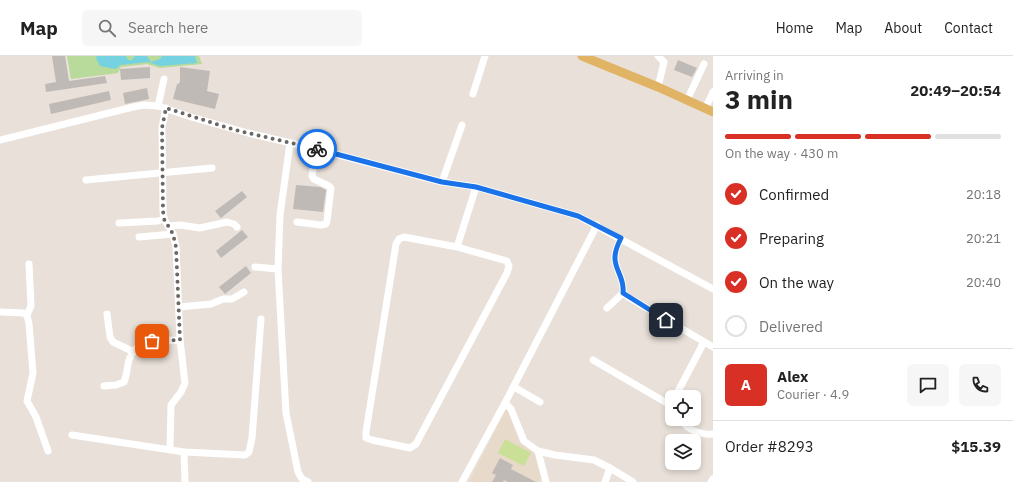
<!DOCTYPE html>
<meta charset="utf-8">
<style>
:root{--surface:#fff;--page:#f6f6f6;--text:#222;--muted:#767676;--line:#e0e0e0;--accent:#d93025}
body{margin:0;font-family:"IBM Plex Sans",sans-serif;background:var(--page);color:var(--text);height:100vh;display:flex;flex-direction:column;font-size:15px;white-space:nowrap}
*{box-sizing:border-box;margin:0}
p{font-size:13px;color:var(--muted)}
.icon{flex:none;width:22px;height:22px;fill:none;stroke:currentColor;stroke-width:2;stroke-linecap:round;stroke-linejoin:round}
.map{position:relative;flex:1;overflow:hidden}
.side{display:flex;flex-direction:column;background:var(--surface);width:300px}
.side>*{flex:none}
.tools{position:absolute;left:665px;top:334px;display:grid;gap:8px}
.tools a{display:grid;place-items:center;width:36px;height:36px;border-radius:6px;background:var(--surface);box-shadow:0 2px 6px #0003;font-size:20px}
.pin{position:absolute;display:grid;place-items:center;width:34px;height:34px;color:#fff;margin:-17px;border-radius:8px;box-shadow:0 2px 6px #0006}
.courier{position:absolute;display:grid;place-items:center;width:40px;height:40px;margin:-20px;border:3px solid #1a73e8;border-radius:50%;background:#fff;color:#222;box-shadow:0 1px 5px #0007}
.summary em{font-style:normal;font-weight:700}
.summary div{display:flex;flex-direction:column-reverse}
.summary{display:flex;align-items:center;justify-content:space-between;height:68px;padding:0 12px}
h1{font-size:26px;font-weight:700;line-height:30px}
.bar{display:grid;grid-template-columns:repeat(4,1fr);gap:6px 4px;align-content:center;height:48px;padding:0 12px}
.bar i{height:5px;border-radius:3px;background:var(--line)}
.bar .selected{background:var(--accent)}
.bar p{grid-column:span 4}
.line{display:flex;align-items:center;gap:10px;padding:0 12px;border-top:1px solid var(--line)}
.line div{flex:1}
.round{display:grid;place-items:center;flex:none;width:42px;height:42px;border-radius:6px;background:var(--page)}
ol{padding:0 12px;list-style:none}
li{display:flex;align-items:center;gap:12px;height:44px}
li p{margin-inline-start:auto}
li .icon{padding:4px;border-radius:50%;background:var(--accent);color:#fff;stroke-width:4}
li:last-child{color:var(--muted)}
li i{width:22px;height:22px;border:2px solid var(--line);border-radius:50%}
header{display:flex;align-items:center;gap:24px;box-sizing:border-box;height:56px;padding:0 20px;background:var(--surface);border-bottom:1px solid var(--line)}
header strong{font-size:19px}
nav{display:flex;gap:22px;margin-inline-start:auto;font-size:14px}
.search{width:280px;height:36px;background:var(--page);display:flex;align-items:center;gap:10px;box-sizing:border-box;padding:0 14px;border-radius:6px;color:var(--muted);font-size:15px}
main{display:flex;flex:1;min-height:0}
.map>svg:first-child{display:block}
</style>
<header>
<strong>Map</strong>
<div class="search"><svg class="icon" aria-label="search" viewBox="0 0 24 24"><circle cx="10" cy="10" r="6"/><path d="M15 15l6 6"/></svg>Search here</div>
<nav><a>Home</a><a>Map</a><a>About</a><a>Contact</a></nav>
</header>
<main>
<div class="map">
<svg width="713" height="426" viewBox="0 0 713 426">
<rect width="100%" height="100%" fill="#e8e0d9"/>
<polygon fill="#e8daca" points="507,351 519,386 533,394 541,421 539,426 469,426"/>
<polygon fill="#b8da9a" points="67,0 199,0 202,8 160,12 147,8 121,11 118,17 71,23"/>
<polygon fill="#cbe097" points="505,383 531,397 524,410 498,397"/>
<polygon fill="#75d2e1" points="97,0 126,0 128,4 132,4 135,0 147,0 151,6 160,3 162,0 195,0 197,7 160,10 148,6 120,9 116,13 100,10 96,2"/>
<g fill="#c0bab6">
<polygon points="52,0 65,0 69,25 105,20 107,27 46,36 45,28 56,26"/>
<polygon points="678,4 697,12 692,21 674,14"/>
<polygon points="150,11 150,22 121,24 120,13"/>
<polygon points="180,11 210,15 207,35 219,38 215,53 173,43 177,28 178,28 180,26"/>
<polygon points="147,32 149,43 125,48 123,37"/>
<polygon points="109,35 111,44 51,58 49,48"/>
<polygon points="296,129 320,131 326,134 323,156 293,153"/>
<polygon points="242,135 247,141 221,162 215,155"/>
<polygon points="242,174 248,181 221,202 216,195"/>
<polygon points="246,210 251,217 225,238 219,231"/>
<polygon points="500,402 513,409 511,413 536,426 508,426 504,424 503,426 492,426 496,419 492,417"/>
</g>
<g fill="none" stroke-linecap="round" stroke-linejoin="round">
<g stroke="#fff" stroke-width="7">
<polyline points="658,31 664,6 658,0"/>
<polyline points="473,38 485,0"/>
<polyline points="687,44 704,8"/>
<polyline points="158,50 164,23"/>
<polyline points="166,52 162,71 163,155 164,163 173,178 176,191 180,284 185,327 181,336 171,349 170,393"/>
<polyline points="705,53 713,36"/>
<polyline points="0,84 133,51 144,49 158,50 191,61 248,77 316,93 442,126 476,131 578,160 713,233"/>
<polyline points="290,87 280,159 278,213 286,357 298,416 302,423 308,426"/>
<polyline points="86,124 212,112"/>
<polyline points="442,126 462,69"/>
<polyline points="297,166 321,169 326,168 327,165 331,132 329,130 314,123 312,120 316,93"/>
<polyline points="119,167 158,165 164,163"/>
<polyline points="169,170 180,169 200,172 227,166 234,168 237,171"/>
<polyline points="139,181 173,178"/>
<path d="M 621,183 C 618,188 615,194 615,201 C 614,213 625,222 623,237 L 628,241 L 713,291"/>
<polyline points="457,191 507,205 509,210 507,217 416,388 410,392 372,384 366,382 366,376 396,188 399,183 404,181 457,191 476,131"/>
<polyline points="255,211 278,213"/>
<polyline points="179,251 211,248 223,243 232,243 244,236"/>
<polyline points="607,252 623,237"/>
<polyline points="0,256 23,257 27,259 29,268 33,317 27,345 36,361 48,395"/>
<polyline points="107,258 110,281 113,286 134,296"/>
<polyline points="27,259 31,250 29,208"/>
<polyline points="593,304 672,350"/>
<path d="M 104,330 L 116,329 L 124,326 C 127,319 127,311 129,304 C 136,282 161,285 180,284"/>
<polyline points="514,331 540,346"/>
<polyline points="675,341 704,286"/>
<polyline points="505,347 511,353 524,385 538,395 555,399 594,404 610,412 633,426"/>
<path d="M 680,363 C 688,374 700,379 713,378"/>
<polyline points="72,379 184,396 245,399 249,396 252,382 261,263"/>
<polyline points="538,395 546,426"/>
<polyline points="184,396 185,426"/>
<polyline points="462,426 505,347 597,169"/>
<polyline points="605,426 610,412"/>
<polyline points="711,426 713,423"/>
</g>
<polyline stroke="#e1b465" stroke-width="9" points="582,0 658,31 713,56"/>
</g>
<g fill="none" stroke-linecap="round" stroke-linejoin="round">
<polyline stroke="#6a6765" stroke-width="4" stroke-dasharray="0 7.2" points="152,285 180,284 176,191 173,178 164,163 163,155 162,72 166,52 235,74 317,93"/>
<path stroke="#1a73e8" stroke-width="5" d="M 317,93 L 442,126 L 476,131 L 578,160 L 621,182 C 618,188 615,194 615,201 C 614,213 625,222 623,237 L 666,264"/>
</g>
</svg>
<div class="tools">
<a><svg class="icon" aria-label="locate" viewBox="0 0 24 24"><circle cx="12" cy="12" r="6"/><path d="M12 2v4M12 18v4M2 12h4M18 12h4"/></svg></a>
<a><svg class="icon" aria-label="layers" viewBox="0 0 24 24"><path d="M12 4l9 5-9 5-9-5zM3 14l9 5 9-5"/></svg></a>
</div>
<div class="pin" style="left:152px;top:285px;background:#ea580c"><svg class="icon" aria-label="bag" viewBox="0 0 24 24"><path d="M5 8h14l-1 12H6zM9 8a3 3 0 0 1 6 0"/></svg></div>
<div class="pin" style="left:666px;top:264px;background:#1f2937"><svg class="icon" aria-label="home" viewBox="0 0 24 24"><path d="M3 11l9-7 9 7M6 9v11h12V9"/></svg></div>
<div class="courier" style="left:317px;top:93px"><svg class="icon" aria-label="bike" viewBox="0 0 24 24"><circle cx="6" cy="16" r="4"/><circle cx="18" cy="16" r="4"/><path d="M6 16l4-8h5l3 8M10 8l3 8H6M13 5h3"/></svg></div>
</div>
<section class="side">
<div class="summary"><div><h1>3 min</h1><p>Arriving in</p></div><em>20:49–20:54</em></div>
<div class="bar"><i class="selected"></i><i class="selected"></i><i class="selected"></i><i></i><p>On the way · 430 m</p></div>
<ol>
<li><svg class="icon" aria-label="check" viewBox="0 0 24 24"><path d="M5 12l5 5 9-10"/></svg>Confirmed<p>20:18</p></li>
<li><svg class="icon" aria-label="check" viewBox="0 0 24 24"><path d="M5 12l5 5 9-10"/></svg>Preparing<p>20:21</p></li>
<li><svg class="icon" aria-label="check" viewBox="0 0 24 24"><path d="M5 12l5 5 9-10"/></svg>On the way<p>20:40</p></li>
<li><i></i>Delivered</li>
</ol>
<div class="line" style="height:72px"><b class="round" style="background:var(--accent);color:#fff">A</b><div><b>Alex</b><p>Courier · 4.9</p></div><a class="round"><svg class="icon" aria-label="chat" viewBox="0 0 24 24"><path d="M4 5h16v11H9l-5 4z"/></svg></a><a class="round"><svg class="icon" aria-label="phone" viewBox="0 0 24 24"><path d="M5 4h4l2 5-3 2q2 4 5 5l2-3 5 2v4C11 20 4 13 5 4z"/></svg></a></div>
<div class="line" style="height:52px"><div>Order #8293</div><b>$15.39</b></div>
</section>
</main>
